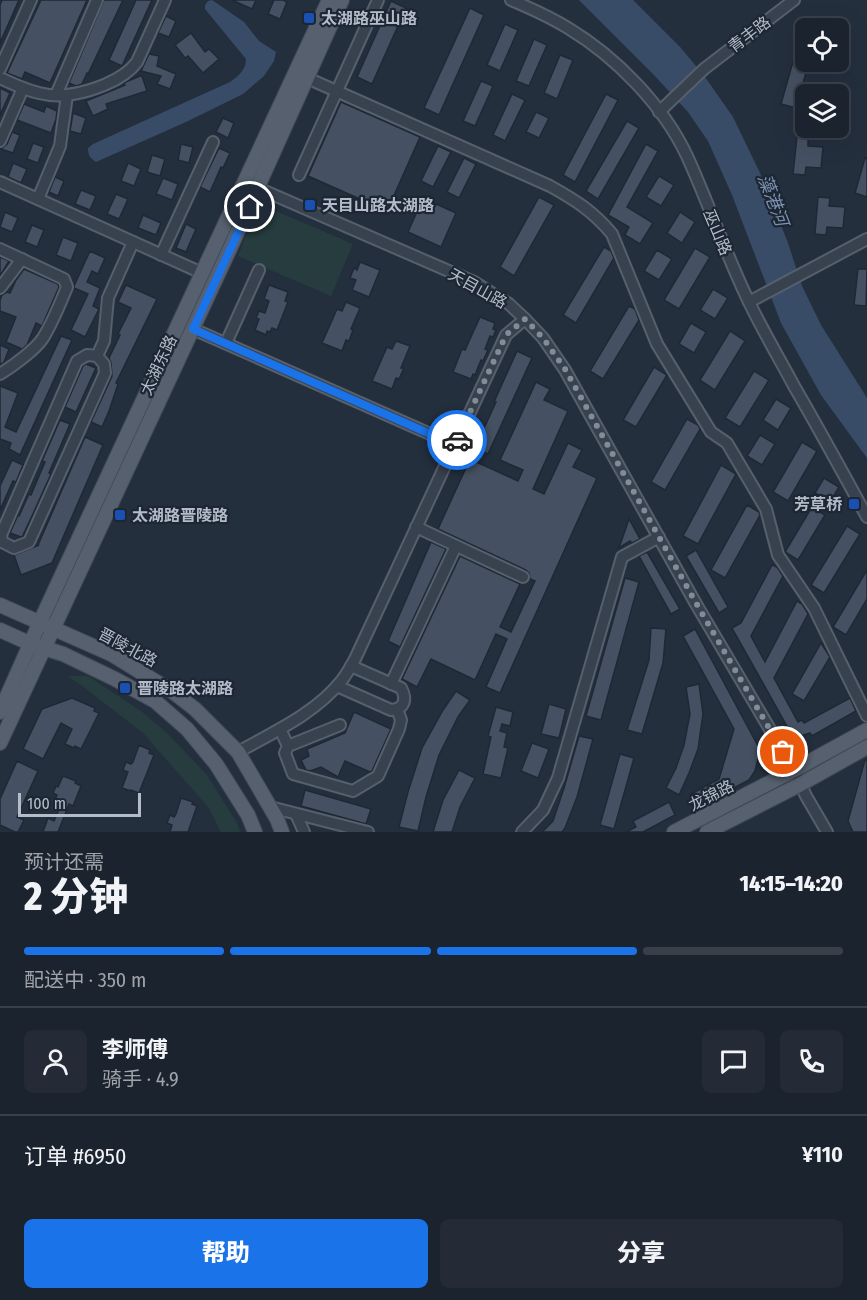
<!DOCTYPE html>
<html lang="zh">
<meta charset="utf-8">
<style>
:root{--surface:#1b232e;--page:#242b36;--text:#f1f3f6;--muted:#a0a4aa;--line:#39404a;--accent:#1a73e8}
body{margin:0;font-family:"Fira Sans Condensed","Noto Sans SC",sans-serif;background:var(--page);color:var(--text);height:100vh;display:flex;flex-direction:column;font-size:22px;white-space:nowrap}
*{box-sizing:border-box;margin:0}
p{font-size:20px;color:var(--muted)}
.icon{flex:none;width:33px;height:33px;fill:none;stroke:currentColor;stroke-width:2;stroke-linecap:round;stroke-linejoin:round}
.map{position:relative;height:832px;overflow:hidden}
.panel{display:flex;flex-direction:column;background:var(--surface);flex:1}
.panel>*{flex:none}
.controls{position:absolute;left:795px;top:18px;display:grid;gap:12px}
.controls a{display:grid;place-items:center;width:54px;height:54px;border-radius:9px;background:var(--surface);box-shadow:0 6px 24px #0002,0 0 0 2px var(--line);font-size:30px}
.scale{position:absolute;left:18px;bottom:15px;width:123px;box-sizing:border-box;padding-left:6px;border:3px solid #b4bcc9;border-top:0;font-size:16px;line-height:21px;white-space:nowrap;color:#b4bcc9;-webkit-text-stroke:4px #1d2633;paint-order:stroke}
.pin{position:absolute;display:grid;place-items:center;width:51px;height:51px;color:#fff;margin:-26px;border:3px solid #fff;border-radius:50%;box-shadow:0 2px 6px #0007}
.courier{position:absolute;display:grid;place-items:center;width:60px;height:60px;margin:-30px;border:4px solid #1a73e8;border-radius:50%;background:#fff;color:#222;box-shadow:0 2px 8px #0007}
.head em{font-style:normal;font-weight:800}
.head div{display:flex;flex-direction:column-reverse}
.head{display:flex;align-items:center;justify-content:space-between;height:102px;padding:0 24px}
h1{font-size:39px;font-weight:800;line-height:45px}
.bar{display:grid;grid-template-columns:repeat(4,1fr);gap:9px 6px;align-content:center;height:72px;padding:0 24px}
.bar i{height:8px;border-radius:4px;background:var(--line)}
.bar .selected{background:var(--accent)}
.bar p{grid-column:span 4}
.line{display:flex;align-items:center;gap:15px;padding:0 24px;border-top:2px solid var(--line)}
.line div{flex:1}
.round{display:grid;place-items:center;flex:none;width:63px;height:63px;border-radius:9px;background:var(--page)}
.cta{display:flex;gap:12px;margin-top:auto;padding:12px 24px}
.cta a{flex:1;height:69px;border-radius:9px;background:var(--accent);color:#fff;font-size:24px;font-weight:800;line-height:69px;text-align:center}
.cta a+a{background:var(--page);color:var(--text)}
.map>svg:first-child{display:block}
</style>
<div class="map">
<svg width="867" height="832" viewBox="0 0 867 832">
<rect width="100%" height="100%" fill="#242f3e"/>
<g fill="#263c3f">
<path d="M 278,212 L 353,244 L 331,296 L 238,256 C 248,232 249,215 278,212 Z"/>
<polygon points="68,676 88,676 141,711 167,733 207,775 237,823 240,832 221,832 209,808 143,733 85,688"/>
</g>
<g fill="#394c67">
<path d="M 212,0 L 244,22 L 259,41 L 276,52 L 274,61 L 264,76 L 243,94 L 186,122 L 96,162 C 90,158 88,155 88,148 L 93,144 L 230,82 C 238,76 246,70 246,59 L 205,9 L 205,5 L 208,1 Z"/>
<polygon points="579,0 633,0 681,48 705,77 733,117 760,173 788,243 802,286 821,325 867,398 867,458 821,395 781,323 732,195 708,141 688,112 654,75"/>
</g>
<g fill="#455162" stroke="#1f2835" stroke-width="1.5">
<polygon points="2,0 19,0 0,43 0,5"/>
<polygon points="41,0 87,0 50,83 25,72 22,79 7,73"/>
<polygon points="104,0 123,0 88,74 87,73 82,84 76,86 69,83"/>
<polygon points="136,0 152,0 122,66 109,60"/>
<polygon points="232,0 256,0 252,9"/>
<polygon points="274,0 283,0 287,2 280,19 268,14"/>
<polygon points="391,1 406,8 372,84 357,77"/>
<polygon points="470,8 484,15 439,115 424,108"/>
<polygon points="166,16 176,21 169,37 158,33"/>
<polygon points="804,23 806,23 806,62 809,62 796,108 781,104"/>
<polygon points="505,24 518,30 500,71 487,65"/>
<polygon points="191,33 205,52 209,49 219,59 203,73 188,56 185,58 175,45"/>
<polygon points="534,39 547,45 529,86 516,81"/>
<polygon points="149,54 159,56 157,66 176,74 170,89 157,84 161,76 141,71"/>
<polygon points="560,55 573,60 557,99 544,93"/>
<polygon points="140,76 142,76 147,91 106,104 108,109 93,116 86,101 125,85 124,83 128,81"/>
<polygon points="481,81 493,86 475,126 463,121"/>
<polygon points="0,88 10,93 0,115"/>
<polygon points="512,94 525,100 505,141 493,135"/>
<polygon points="606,94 618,100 575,182 563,175"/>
<polygon points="341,102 420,137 387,211 308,176"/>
<polygon points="24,104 44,112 46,106 57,111 56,119 51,133 17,120"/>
<polygon points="536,112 549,118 539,138 526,132"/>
<polygon points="73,113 86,118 81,134 70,131"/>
<polygon points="223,118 234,123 228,138 216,132"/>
<polygon points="627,121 639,128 598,199 586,191"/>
<polygon points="12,132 20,135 13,153 1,149 7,144"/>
<polygon points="797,137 808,139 808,146 823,147 821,168 806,167 805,175 793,174"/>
<polygon points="33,143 44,147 38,163 27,159"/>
<polygon points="181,144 193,147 189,163 178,160"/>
<polygon points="646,144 658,151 627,207 653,223 640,244 625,235 629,227 608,215"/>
<polygon points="438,146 451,152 433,187 421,181"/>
<polygon points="219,148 230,153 223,168 221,167 210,192 200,187"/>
<polygon points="152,155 165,159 160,176 147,172"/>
<polygon points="464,158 476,164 459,198 447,192"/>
<polygon points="865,158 867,159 867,197 855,193"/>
<polygon points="13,163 27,169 21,183 8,177"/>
<polygon points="128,163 141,169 134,186 121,181"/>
<polygon points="659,176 674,185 661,206 646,197"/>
<polygon points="55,177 64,181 58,196 49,192"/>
<polygon points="163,178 178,184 172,200 156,194"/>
<polygon points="81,190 96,196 90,210 75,204"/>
<polygon points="116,194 128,199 119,219 107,214"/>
<polygon points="539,197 554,205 514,276 500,267"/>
<polygon points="818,197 830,198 829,206 845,207 843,228 827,227 826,235 815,234"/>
<polygon points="423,198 456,213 441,247 408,232"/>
<polygon points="5,212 18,218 12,232 0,227"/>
<polygon points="680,212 695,222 682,243 667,233"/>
<polygon points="143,215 161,223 156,235 138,228"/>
<polygon points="186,224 196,229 186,252 176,248"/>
<polygon points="32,225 44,230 37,247 25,242"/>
<polygon points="63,237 78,243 71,261 56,255"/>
<polygon points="604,247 611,251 614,258 576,323 563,315"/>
<polygon points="695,248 710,257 679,309 664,300"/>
<polygon points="657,250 672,259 659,280 644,271"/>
<polygon points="90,251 105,258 98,274 92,271 87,282 100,288 93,306 99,309 85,337 71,330 88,294 74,288 74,286"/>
<polygon points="0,257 9,261 0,276"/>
<polygon points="360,262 380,270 369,297 352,290 356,280 350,278 354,268 357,270"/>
<polygon points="24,269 58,284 59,287 42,326 36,323 27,345 22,349 6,342 16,317 0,311 0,300 2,295 7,292 10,293 16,280"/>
<polygon points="858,269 867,269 866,306 854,305"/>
<polygon points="126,285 157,299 116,383 118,384 109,411 102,427 91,422 112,376 111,363 109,358 120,335 118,334 131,308 118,302"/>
<polygon points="269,285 288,292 285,301 288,302 277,330 272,328 270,332 267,331 266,335 255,330 259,319 256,318 259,311 265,313 269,301 264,299"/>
<polygon points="713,289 728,298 715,319 700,310"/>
<polygon points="346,302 360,308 351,329 353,330 349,341 346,340 342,351 322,343 337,309 342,311"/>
<polygon points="629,306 635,309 639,320 603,379 590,371"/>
<polygon points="480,317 495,323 493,329 496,330 493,337 490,336 485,349 488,350 483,361 481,360 475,375 473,374 471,379 453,372 462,349 465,350"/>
<polygon points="691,323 706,332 694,353 679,344"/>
<polygon points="730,331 745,341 715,390 700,380"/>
<polygon points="61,336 72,340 20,455 9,449 11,443 0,439 0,386 18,393 5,427 16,432"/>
<polygon points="396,341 410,346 401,368 404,368 399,379 396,378 392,389 372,381 387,347 392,349"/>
<polygon points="0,345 9,349 4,362 0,365"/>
<polygon points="517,351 532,358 488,454 475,448 496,402 494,402"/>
<polygon points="86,364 96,368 76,412 65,407 83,366"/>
<polygon points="654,367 667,375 636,427 623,420"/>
<polygon points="754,371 769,380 740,427 725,418"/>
<polygon points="536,382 550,389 544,400 568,411 533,489 544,494 568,443 582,450 573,467 597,478 500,693 486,687 507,639 496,634 475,680 431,659 417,687 402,679 460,556 520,584 500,627 511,632 535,581 530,579 529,573 526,570 438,529 470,459 518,481 523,470 500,460"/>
<polygon points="776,399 791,408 778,430 763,420"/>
<polygon points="687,419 698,425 700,429 665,490 651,482"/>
<polygon points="60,420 70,424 49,473 51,474 32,516 22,537 21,537 10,533 18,515 19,516 29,494 31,495 45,462 42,461"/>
<polygon points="760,435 775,444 762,465 747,456"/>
<polygon points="85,437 103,445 52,563 21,575 14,555 39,545 38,545"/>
<polygon points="802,442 817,451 788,501 773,492"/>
<polygon points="12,460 23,465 16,482 13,481 0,510 0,486"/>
<polygon points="721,465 736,474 698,544 683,536"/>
<polygon points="824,478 839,487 830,502 815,493"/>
<polygon points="747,505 759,512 760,515 725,578 711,570"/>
<polygon points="812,507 825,515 798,560 785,552"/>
<polygon points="629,519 640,539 632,543 630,541 619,548"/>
<polygon points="847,526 860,534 824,593 811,585"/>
<polygon points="431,542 446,549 400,647 388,641"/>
<polygon points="696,550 728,607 719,613 686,556"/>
<polygon points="647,552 680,609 671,614 639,556"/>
<polygon points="772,565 777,567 783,576 751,636 765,662 797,601 802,604 807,612 808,614 774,678 798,722 802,720 804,723 850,698 856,711 812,736 810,733 801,736 795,735 792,733 789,727 788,728 732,628 741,623"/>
<polygon points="867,570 867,599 846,635 833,627"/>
<polygon points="625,578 639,582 601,720 586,716"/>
<polygon points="651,628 666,629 663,663 642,734 627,730 649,660"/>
<polygon points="695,629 758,746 758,759 755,771 749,780 698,807 691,794 719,779 734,729 683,636"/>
<polygon points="821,643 830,657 804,701 792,694"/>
<polygon points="699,684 703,714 698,749 689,773 679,795 666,788 676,768 684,745 690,714 686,687"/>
<polygon points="456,691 470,700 458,717 439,755 426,797 418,831 399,827 408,792 422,748 443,710"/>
<polygon points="72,698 95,708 94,711 99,713 81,749 75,746 74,748 65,744 72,729 61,723 43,759 23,749 42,709"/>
<polygon points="549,704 566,709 559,738 541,734"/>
<polygon points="496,707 513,712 510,726 502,724 500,731 507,733 504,747 508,748 501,778 483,774 491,737 488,736"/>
<polygon points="354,712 391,729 372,771 370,772 345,761 338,777 321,767 310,771 306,770 301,760 309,756 307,749 345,733"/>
<polygon points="579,736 593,739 577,797 565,828 562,832 542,832 553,821 564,788"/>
<polygon points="532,743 549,749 538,778 521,771"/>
<polygon points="139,745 150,750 149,753 154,755 139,793 131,790 131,791 122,788 128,772 123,770 126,762 131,764 133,762"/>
<polygon points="620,754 634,758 614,829 600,825"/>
<polygon points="865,760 867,760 867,832 853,832 848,821"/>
<polygon points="17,761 38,771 17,817 24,820 18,832 15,832 0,825 0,799"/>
<polygon points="459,770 475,778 460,807 452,832 433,832 443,800"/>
<polygon points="63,776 76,781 75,783 81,786 73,806 69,804 58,832 43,832 48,818 54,821 60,807 53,804 57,795 53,793 56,786 58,787"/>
<polygon points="305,790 371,809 366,824 301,806"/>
<polygon points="181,798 193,802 192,804 197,806 188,832 170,832 172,825 167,823 170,815 174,817 176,814"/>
<polygon points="669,802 675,815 643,832 626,832 636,827 633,821"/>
</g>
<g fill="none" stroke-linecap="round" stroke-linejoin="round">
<defs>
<g id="minor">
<path d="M 511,0 C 530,8 550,17 568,28 C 616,57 663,105 687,156 C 709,204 726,255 749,302 C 763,331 779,358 794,386 C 819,429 843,473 867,517"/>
<polyline points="0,69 31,0"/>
<path d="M 0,78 C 13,84 25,90 39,93 C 47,95 59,96 67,95 C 90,92 123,81 137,62 L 165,0"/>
<path d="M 307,78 L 550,186 C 575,200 593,211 612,234 L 657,344 L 711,432 L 727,443 L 766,509 L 778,555 L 814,608 L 867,716"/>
<polyline points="56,95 97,0"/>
<polyline points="659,112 704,69 794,0"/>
<polyline points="0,141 23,88"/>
<polyline points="299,175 378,0"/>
<polyline points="0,182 202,273"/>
<polyline points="244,182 474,282 509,304 525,319 543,338 565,370 696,604 794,770 806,796 827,832"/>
<polyline points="38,199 60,146 67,95"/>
<path d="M 0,249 L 64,279 L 67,287 C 60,304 53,322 43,338 C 35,350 13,366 0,374"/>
<polyline points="161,255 213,142"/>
<polyline points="0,288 22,259"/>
<polyline points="749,302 867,239"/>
<polyline points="193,329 455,445"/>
<polyline points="226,343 259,270"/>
<polygon points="87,355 97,356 104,364 105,373 29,542 14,548 2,542 1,535 77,361"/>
<polyline points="97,356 104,341 108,298 133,242"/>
<polyline points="416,527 523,577"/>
<polyline points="391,684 456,546"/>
<path d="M 337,686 L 391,710 C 405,709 407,699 401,688 L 351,666"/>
<polyline points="280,729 288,746 285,753 293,774 353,791 378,776 399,729 401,720 397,709"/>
<polyline points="288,746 340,725"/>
<path d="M 238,752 C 274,732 316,713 342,680 C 347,674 351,666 355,659 L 506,335 L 525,319"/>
<polyline points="270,807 368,832"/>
<polyline points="296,814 304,832"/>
<polyline points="522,832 543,810 558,778 622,557 659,537"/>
</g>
<g id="major">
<polyline points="0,605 111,654 173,692 195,709 238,752 277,819 282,832"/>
<polyline points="0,630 31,644 63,654 115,679 155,701 187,729 216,764 248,815 255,832"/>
<polyline points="0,712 40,622 329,0"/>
<polyline points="0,743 233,242 342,0"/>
<polyline points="674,832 794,770 867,730"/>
<polyline points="707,832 801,784 867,747"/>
</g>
</defs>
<use href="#minor" stroke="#565f6c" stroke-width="14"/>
<use href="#major" stroke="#414a57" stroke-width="16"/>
<use href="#minor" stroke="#38414e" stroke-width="10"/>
<use href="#major" stroke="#56606e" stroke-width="14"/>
</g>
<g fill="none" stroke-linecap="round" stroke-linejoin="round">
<polyline stroke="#828b98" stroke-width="6" stroke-dasharray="0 10.8" points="457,440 506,335 525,319 543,338 565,369 696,603 783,752"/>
<polyline stroke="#1a73e8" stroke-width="8" points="250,207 193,329 455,445 457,440"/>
</g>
<g fill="#1a4fb4" stroke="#1d2633" stroke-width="2">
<rect x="303" y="12" width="12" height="12" rx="3"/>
<rect x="304" y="199" width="12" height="12" rx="3"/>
<rect x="848" y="498" width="12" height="12" rx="3"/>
<rect x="114" y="509" width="12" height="12" rx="3"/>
<rect x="119" y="682" width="12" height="12" rx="3"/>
</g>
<g text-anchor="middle" stroke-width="4.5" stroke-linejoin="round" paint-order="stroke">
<g font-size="16" font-weight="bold" fill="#b4bcc9" stroke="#1d2633" text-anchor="start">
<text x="321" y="24">太湖路巫山路</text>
<text x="322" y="211">天目山路太湖路</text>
<text x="842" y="510" text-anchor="end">芳草桥</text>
<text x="132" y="521">太湖路晋陵路</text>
<text x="137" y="694">晋陵路太湖路</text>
</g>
<g font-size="16" fill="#b4bcc9" stroke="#1d2633">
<text transform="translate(749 34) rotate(-37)" y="6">青丰路</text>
<text transform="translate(718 232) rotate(67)" y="6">巫山路</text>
<text transform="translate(478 288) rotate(29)" y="6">天目山路</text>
<text transform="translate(158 365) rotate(-65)" y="6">太湖东路</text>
<text transform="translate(128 647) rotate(28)" y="6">晋陵北路</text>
<text transform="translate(711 795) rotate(-27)" y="6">龙锦路</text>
</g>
<g font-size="18" font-style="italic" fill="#7c92b1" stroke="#1d2633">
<text transform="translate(773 200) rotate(69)" y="6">藻港河</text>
</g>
</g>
</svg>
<div class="controls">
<a><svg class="icon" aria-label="locate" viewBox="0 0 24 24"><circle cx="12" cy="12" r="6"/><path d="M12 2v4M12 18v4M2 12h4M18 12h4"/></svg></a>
<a><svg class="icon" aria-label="layers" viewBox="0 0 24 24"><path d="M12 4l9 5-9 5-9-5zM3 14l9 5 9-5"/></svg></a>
</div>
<div class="scale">100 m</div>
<div class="pin" style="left:783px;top:752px;background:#ea580c"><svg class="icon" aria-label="bag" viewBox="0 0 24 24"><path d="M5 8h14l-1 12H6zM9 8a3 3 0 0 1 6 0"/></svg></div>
<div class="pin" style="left:250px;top:207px;background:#1f2937"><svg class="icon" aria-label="home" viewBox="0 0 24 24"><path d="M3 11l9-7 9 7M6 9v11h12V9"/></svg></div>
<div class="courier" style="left:457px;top:440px"><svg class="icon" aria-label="car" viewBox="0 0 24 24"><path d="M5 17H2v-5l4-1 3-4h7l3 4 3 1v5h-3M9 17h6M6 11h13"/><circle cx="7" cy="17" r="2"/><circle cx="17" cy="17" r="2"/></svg></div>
</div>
<section class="panel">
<div class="head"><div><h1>2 分钟</h1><p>预计还需</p></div><em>14:15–14:20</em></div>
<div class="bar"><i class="selected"></i><i class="selected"></i><i class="selected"></i><i></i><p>配送中 · 350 m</p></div>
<div class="line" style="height:108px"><a class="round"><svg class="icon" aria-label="person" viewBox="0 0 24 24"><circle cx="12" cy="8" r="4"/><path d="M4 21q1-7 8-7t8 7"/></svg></a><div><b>李师傅</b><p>骑手 · 4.9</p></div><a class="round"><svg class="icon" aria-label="chat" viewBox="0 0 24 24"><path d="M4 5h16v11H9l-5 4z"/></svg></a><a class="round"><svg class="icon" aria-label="phone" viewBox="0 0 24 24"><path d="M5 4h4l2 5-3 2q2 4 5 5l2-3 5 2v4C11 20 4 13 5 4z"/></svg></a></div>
<div class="line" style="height:78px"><div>订单 #6950</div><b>¥110</b></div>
<div class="cta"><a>帮助</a><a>分享</a></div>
</section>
